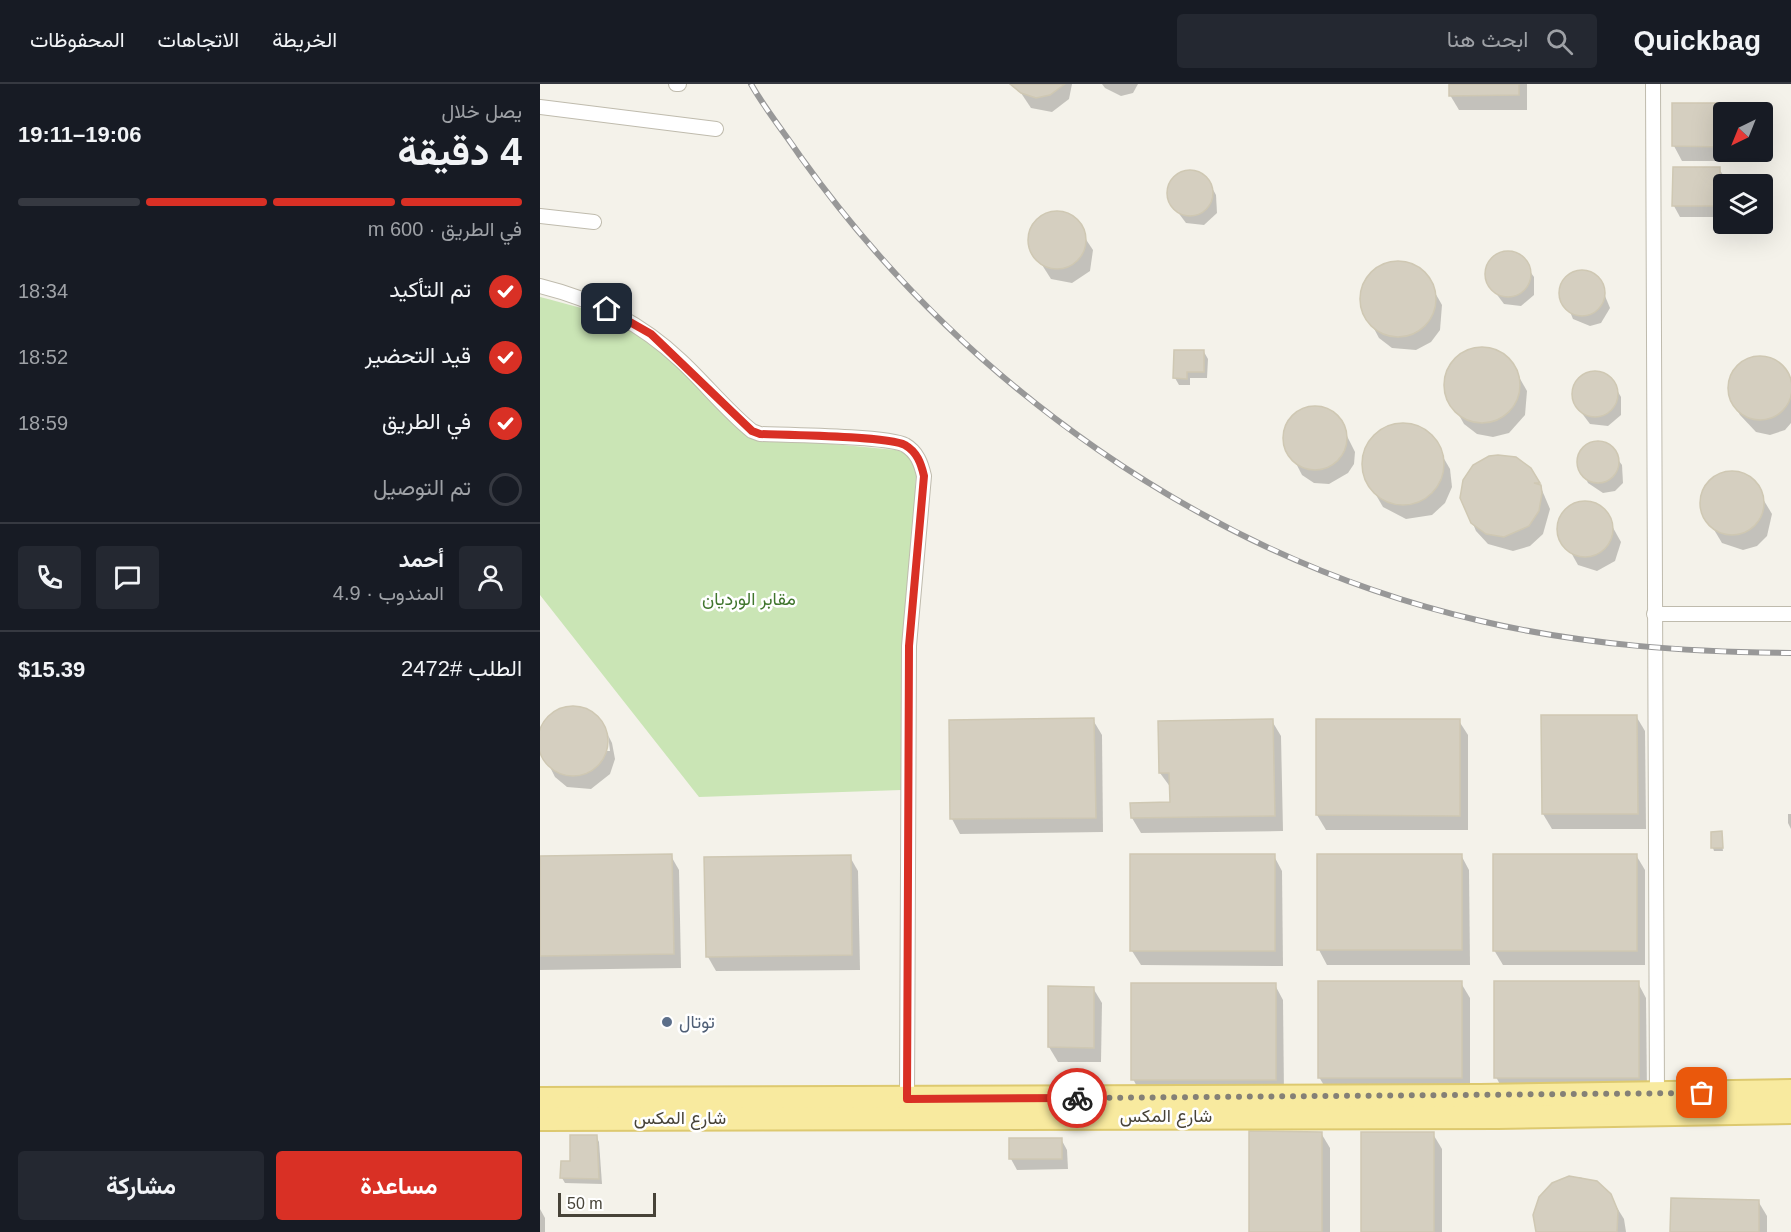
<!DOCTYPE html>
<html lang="ar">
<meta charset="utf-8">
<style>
:root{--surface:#171b24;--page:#242831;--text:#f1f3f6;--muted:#9ea1a6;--line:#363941;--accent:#d93025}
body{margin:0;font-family:Helvetica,Vazirmatn,sans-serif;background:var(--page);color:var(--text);direction:rtl;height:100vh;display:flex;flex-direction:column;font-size:22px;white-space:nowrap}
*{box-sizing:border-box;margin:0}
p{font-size:20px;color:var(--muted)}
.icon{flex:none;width:33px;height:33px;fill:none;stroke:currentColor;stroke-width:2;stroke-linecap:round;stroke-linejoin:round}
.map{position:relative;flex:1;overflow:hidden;direction:ltr}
.sheet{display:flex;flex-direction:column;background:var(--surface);width:540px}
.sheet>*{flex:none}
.needle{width:39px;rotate:223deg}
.buttons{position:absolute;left:1173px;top:18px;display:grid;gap:12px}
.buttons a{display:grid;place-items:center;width:60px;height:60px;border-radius:6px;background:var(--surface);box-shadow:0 6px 24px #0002;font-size:30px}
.scale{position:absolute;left:18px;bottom:15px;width:98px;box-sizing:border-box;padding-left:6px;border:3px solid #474338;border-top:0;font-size:16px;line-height:21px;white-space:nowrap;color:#474338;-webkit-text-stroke:4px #fff;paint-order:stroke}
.pin{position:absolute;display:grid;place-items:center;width:51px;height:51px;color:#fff;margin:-26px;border-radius:12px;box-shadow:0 3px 9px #0006}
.courier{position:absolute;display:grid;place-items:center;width:60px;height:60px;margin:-30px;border:4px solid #d93025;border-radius:50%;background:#fff;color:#222;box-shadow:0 2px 8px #0007}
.overview em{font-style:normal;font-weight:700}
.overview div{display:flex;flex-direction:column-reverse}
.overview{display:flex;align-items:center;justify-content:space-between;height:102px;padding:0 18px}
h1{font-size:39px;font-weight:700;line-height:45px}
.bar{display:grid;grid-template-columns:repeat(4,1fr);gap:9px 6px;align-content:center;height:72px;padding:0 18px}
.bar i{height:8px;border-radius:4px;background:var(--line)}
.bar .selected{background:var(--accent)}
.bar p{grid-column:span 4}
.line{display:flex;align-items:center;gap:15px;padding:0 18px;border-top:2px solid var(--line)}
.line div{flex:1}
.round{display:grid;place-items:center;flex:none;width:63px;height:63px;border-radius:6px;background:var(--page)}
ol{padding:0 18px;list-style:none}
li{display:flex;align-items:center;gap:18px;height:66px}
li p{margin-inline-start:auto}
li .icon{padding:6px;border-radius:50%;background:var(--accent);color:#fff;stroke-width:4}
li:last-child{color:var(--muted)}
li i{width:33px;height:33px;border:3px solid var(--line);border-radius:50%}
.button{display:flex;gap:12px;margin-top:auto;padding:12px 18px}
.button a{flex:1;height:69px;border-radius:6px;background:var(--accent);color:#fff;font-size:24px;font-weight:700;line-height:69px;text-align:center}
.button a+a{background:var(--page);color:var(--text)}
header{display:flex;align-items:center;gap:36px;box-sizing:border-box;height:84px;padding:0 30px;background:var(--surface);border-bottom:2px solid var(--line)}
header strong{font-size:28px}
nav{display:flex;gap:33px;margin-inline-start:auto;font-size:21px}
.search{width:420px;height:54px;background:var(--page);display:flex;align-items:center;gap:15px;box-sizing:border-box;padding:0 21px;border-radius:6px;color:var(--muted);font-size:22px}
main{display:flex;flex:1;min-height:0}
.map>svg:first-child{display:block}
</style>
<header>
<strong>Quickbag</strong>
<div class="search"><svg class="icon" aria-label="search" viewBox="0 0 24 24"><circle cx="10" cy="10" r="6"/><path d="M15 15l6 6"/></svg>ابحث هنا</div>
<nav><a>الخريطة</a><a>الاتجاهات</a><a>المحفوظات</a></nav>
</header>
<main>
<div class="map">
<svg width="1251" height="1148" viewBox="0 0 1251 1148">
<rect width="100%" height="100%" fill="#f4f2ea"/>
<path fill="#cae5b5" d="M 0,213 C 26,220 55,226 79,239 C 129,268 168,312 208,352 L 356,366 C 371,370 375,377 376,392 L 361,706 L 159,713 L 0,511 Z"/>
<g fill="#0003">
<polygon points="475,0 532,0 529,15 512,28 491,24"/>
<polygon points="562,0 598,0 593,9 581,12 565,4"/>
<polygon points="910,0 987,0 987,26 919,26 910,11"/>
<polygon points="1134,20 1207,21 1211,28 1184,28 1184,68 1210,68 1210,77 1142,77 1134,62"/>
<polygon points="1179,85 1186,95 1184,133 1140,133 1134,122"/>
<polygon points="656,88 670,100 676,111 677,129 664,141 646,139 631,119 631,101 644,89"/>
<polygon points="511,129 531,133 553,166 550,187 532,199 511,195 490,162 493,141"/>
<polygon points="961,170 979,172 994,193 994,211 981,222 964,220 949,200 948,182"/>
<polygon points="848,180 872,182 885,191 902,221 900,246 891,258 876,266 852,264 839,254 823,224 825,200 834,187"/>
<polygon points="1042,188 1058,195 1070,224 1061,239 1050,242 1033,235 1021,206 1030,191"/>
<polygon points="941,264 957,267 970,277 987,307 985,331 969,349 953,353 937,350 924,340 907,310 909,286 926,268"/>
<polygon points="664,268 668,275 667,294 650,294 650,301 639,301 635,294"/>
<polygon points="1219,273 1233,276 1251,296 1251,339 1245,346 1230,351 1216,348 1200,331 1191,316 1190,294 1204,277"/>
<polygon points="1060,289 1074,301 1081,313 1081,331 1068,342 1050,340 1035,320 1035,302 1048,290"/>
<polygon points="769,323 784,324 797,332 815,368 814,380 808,389 789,400 774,399 762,391 744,356 750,335"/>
<polygon points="869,341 892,354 910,385 912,403 905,419 892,431 866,435 843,423 825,392 824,374 831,358 843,346"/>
<polygon points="1049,361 1067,361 1082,381 1083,399 1075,407 1063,409 1048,399 1042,387 1039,375"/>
<polygon points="1183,389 1198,389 1211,395 1232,430 1227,452 1217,462 1203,466 1182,459 1161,424 1166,403"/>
<polygon points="996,392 1010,425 1003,450 990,462 973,467 948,460 936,447 922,414"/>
<polygon points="1042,418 1062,424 1081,458 1075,477 1057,487 1038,481 1019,447 1025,428"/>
<polygon points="23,625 47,626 67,649 64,646 67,667 70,667 68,651 72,659 75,675 70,690 51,705 27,703 15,693 0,663 4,639"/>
<polygon points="1003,632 1096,632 1105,647 1106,745 1012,745 1003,730"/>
<polygon points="553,636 562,651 563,748 420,750 412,735"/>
<polygon points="777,636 919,637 928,651 928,746 786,746 777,731"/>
<polygon points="732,637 741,652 743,747 601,749 592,734 631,720 631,704 620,689"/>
<polygon points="1248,730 1251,730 1251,745 1248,739"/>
<polygon points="1181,749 1183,767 1174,767 1173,764"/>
<polygon points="921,771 929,786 930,881 787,881 779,866"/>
<polygon points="1096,771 1105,786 1105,881 963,881 954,866"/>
<polygon points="131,772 139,786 141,884 0,886 0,773"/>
<polygon points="734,772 742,787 743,882 601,881 592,867"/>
<polygon points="310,773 318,787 320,886 176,887 168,873"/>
<polygon points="921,899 930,914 930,1008 788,1008 779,993"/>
<polygon points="1098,899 1106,914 1107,1008 964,1008 956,993"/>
<polygon points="735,901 743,916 744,1010 601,1010 593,995"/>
<polygon points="553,904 562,919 561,978 518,978 509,963"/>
<polygon points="781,1049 790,1064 790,1148 710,1148"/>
<polygon points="893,1050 902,1065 902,1148 823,1148"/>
<polygon points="56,1052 59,1058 62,1100 25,1099 22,1094"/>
<polygon points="521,1055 527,1066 528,1085 477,1086 471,1075"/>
<polygon points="1039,1093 1056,1098 1074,1119 1084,1135 1086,1148 998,1148 1000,1113 1006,1106 1021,1095"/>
<polygon points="1218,1117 1227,1132 1227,1148 1132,1148"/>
<polygon points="0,1125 5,1134 5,1148 0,1148"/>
</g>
<g fill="#d5cfc0" stroke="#cfc8b3" stroke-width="1.5">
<polygon points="470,0 525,0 510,11 496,14 481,9"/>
<polygon points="909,0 979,0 979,11 909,12"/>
<polygon points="1132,19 1184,19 1184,63 1132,62"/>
<polygon points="1133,83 1180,83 1180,122 1132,122"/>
<circle cx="650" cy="109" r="23"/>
<circle cx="517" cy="156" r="29"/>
<circle cx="968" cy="190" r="23"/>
<circle cx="858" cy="215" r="38"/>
<circle cx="1042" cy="209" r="23"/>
<circle cx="942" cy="301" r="38"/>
<polygon points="634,266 664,266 664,288 647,288 647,295 633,294"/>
<circle cx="1220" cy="304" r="32"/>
<circle cx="1055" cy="310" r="23"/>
<circle cx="775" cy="354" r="32"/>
<circle cx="863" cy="380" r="41"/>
<circle cx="1058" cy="378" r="21"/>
<polygon points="958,371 976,373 991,384 1000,399 994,399 1001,401 1002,409 999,427 989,442 964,453 946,450 931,439 920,414 923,396 933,381 949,372"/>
<circle cx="1192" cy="419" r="32"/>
<circle cx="1045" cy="445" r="28"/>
<circle cx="33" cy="657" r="35"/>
<polygon points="1001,631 1097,631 1098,730 1002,730"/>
<polygon points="554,634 556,734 410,735 409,636"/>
<polygon points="733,635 735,732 591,734 590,719 630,718 629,689 619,689 618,637"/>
<polygon points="776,635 920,635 920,732 776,731"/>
<polygon points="1182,747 1183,764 1171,764 1171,748"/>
<polygon points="132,770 134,870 0,872 0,772"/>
<rect x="590" y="770" width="145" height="97"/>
<rect x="777" y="770" width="145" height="96"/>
<rect x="953" y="770" width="144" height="97"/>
<polygon points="311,771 312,871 166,873 164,773"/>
<rect x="778" y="897" width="144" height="97"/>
<rect x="954" y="897" width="145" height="97"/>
<rect x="591" y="899" width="145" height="97"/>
<polygon points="508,902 554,903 554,964 508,963"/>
<polygon points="709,1047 782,1048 782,1148 709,1148"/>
<rect x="821" y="1048" width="73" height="100"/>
<polygon points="30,1051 57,1051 59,1095 20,1094 21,1077 30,1077"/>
<rect x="469" y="1054" width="53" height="21"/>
<polygon points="1029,1092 1057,1097 1071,1110 1078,1127 1077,1148 996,1148 993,1131 999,1113 1012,1099"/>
<polygon points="1131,1114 1219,1116 1219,1148 1130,1148"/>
</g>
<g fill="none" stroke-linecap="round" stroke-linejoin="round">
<defs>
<g id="minor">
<polyline points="136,0 139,0"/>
<polyline points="1113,0 1117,1016"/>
<polyline points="0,23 176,45"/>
<polyline points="0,132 54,138"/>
<path d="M 0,202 C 53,215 100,238 140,276 C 164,298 186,326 212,347 L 220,350 C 246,351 348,352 365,361 C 377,368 381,379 384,392 L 369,562 L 367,1015"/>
<polyline points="1114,530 1251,530"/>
</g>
<g id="primary">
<polyline points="0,1015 940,1012 1251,1007"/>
<polyline points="0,1035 958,1033 1251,1028"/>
</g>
</defs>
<use href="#minor" stroke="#bfbbad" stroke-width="16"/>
<use href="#primary" stroke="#ddc96f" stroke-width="26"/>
<use href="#minor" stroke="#fff" stroke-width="14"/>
<use href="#primary" stroke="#f8ea9f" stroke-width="22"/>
<defs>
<path id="rail" d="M 211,0 C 225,25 244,48 260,72 C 422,299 667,474 941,537 C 1043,561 1147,568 1251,569"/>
</defs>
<use href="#rail" stroke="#989898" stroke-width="6"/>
<use href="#rail" stroke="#fff" stroke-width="4" stroke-dasharray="11" stroke-linecap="butt"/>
</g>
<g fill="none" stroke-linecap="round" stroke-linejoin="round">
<polyline stroke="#848076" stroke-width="6" stroke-dasharray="0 10.8" points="537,1014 1162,1009"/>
<path stroke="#d93025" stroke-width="8" d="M 67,225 L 111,250 L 212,347 L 220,350 C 247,351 348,352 365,361 C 377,368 381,379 384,392 L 369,562 L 367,1015 L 537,1014"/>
</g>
<circle fill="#5c6f8a" stroke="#fff" stroke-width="2" cx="127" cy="938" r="6"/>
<g text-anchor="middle" stroke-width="5" stroke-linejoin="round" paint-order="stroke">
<g font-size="18" fill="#41762e" stroke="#fff">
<text x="209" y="521">مقابر الورديان</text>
</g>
<g font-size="18" fill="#4e5e75" stroke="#fff" text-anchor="start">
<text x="139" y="944">توتال</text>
</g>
<g font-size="18" fill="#474338" stroke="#fff">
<text x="626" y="1038">شارع المكس</text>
<text x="140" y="1040">شارع المكس</text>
</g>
</g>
</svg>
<div class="buttons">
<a><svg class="needle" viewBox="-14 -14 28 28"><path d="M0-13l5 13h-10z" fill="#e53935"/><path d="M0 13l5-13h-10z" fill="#9ea1a6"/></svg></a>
<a><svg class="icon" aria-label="layers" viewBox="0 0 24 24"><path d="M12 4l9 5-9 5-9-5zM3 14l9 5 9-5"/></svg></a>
</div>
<div class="scale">50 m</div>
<div class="pin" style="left:1162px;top:1009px;background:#ea580c"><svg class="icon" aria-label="bag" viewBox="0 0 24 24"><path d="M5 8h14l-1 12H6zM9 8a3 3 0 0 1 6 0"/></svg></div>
<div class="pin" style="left:67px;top:225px;background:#1f2937"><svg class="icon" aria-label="home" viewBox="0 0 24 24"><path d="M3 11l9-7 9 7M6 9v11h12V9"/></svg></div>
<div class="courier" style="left:537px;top:1014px"><svg class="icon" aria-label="bike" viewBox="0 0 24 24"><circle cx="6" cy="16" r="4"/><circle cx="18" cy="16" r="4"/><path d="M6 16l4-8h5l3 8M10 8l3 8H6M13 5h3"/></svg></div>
</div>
<section class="sheet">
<div class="overview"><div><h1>4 دقيقة</h1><p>يصل خلال</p></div><em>19:06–19:11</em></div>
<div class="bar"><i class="selected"></i><i class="selected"></i><i class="selected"></i><i></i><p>في الطريق · 600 m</p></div>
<ol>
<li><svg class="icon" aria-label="check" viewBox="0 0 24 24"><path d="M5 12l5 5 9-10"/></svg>تم التأكيد<p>18:34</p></li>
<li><svg class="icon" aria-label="check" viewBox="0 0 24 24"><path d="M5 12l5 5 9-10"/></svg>قيد التحضير<p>18:52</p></li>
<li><svg class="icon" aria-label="check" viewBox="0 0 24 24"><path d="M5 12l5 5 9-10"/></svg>في الطريق<p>18:59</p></li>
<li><i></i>تم التوصيل</li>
</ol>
<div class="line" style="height:108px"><a class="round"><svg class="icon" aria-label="person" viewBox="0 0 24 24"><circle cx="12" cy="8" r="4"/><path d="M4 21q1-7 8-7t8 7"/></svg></a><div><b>أحمد</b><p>المندوب · 4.9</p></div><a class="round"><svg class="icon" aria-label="chat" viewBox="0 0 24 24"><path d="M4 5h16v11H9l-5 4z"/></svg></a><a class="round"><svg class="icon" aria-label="phone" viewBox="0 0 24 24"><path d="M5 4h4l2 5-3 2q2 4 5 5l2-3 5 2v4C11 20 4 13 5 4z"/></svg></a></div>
<div class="line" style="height:78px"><div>الطلب #2472</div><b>$15.39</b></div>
<div class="button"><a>مساعدة</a><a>مشاركة</a></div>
</section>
</main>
